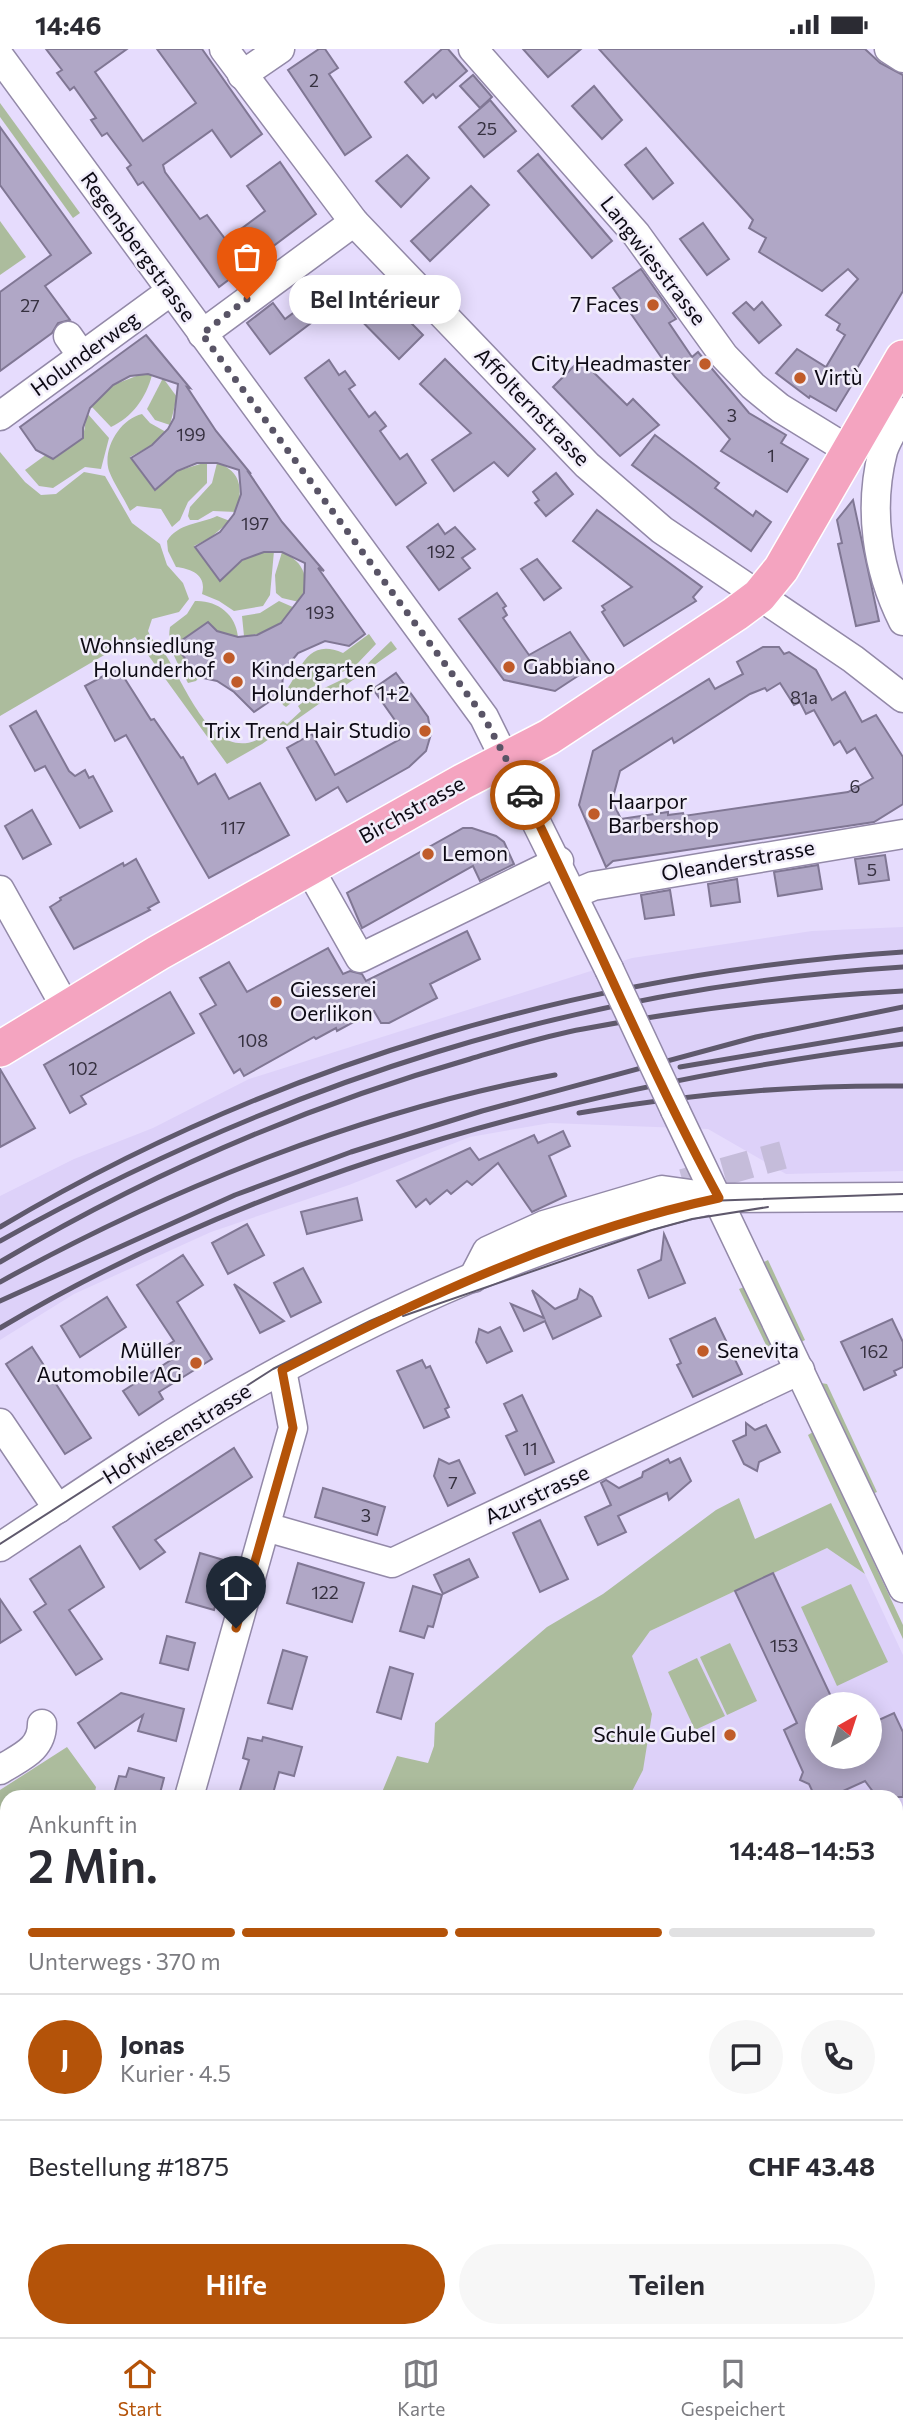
<!DOCTYPE html>
<html lang="de">
<meta charset="utf-8">
<style>
:root{--surface:#fff;--page:#f7f7f7;--text:#2b2b33;--muted:#7c7c81;--line:#e1e1e2;--accent:#b45309}
body{margin:0;font-family:Commissioner,sans-serif;background:var(--page);color:var(--text);height:100vh;display:flex;flex-direction:column;font-size:26px;white-space:nowrap}
*{box-sizing:border-box;margin:0}
p{font-size:23px;color:var(--muted)}
.icon{flex:none;width:38px;height:38px;fill:none;stroke:currentColor;stroke-width:2;stroke-linecap:round;stroke-linejoin:round}
.map{position:relative;flex:1;overflow:hidden}
.drawer{position:absolute;left:0px;top:1741px;width:903px;height:548px;display:flex;flex-direction:column;background:var(--surface);border-radius:21px 21px 0 0;box-shadow:0 4px 18px #0003}
.drawer>*{flex:none}
.needle{width:46px;rotate:39deg}
.tools{position:absolute;left:805px;top:1643px;display:grid;gap:14px}
.tools a{display:grid;place-items:center;width:77px;height:77px;border-radius:50%;background:var(--surface);box-shadow:0 4px 18px #0003;font-size:35px}
.pin{position:absolute;display:grid;place-items:center;width:60px;height:60px;color:#fff;margin:-72px -30px;border-radius:50% 50% 50% 0;rotate:-45deg;box-shadow:0 0 7px #0007}
.pin .icon{rotate:45deg}
.courier{position:absolute;display:grid;place-items:center;width:70px;height:70px;margin:-35px;border:5px solid #b45309;border-radius:50%;background:#fff;color:#222;box-shadow:0 2px 9px #0007}
.bubble{position:absolute;height:49px;border-radius:24px;background:var(--surface);box-shadow:0 4px 18px #0003;font-size:23px;font-weight:600;line-height:49px;text-align:center}
.headline em{font-style:normal;font-weight:600}
.headline div{display:flex;flex-direction:column-reverse}
.headline{display:flex;align-items:center;justify-content:space-between;height:119px;padding:0 28px}
h1{font-size:46px;font-weight:600;line-height:52px}
.bar{display:grid;grid-template-columns:repeat(4,1fr);gap:10px 7px;align-content:center;height:84px;padding:0 28px}
.bar i{height:9px;border-radius:5px;background:var(--line)}
.bar .active{background:var(--accent)}
.bar p{grid-column:span 4}
.line{display:flex;align-items:center;gap:18px;padding:0 28px;border-top:2px solid var(--line)}
.line div{flex:1}
.round{display:grid;place-items:center;flex:none;width:74px;height:74px;border-radius:37px;background:var(--page)}
.action{display:flex;gap:14px;margin-top:auto;padding:14px 28px}
.action a{flex:1;height:80px;border-radius:42px;background:var(--accent);color:#fff;font-size:28px;font-weight:600;line-height:80px;text-align:center}
.action a+a{background:var(--page);color:var(--text)}
.status{display:flex;justify-content:space-between;align-items:center;height:49px;padding:0 35px;background:var(--surface);direction:ltr}
.status svg{height:19px;fill:currentColor}
.tabs{display:flex;justify-content:space-around;align-items:center;height:98px;border-top:2px solid var(--line);background:var(--surface);font-size:19px;color:var(--muted)}
.tabs a{display:grid;justify-items:center;gap:4px}
.tabs .active{color:var(--accent)}
.map>svg:first-child{display:block}
</style>
<div class="status"><b>14:46</b><svg viewBox="0 0 49 12"><path d="M0 12V9h3v3zM5 12V6h3v6zM10 12V3h3v9zM15 12V0h3v12zM26 1h20v11H26zM47 4h2v5h-2z"/></svg></div>
<div class="map">
<svg width="903" height="2288" viewBox="0 0 903 2288">
<rect width="100%" height="100%" fill="#e6dcfd"/>
<g fill="#ddd1f9" fill-rule="evenodd">
<polygon points="903,878 903,1122 786,1125 708,1080 550,1074 470,1088 349,1136 211,1183 74,1245 0,1291 0,1147 74,1110 153,1079 249,1030 632,909 812,882"/>
<path d="M 827,1499 L 865,1525 L 903,1606 L 903,1888 L 896,1891 L 896,1748 L 619,1748 L 652,1665 L 631,1607 L 650,1582 ZM 817,1656 L 870,1656 L 870,1708 L 817,1708 Z"/>
</g>
<g fill="#acbc9d">
<polygon points="0,54 80,164 73,169 0,68"/>
<polygon points="0,172 26,208 0,226"/>
<path d="M 139,326 L 152,326 C 146,349 132,368 111,378 L 91,357 L 113,336 Z"/>
<polygon points="163,329 177,348 170,376 155,371 147,360"/>
<polygon points="87,364 109,389 101,420 85,418 53,439 39,437 25,421 47,405 53,411 83,389"/>
<path d="M 142,365 L 150,374 L 166,383 L 152,396 L 130,408 L 155,442 L 177,422 L 207,413 L 207,434 L 188,453 L 180,471 L 172,478 L 161,460 L 137,457 L 130,462 C 124,449 114,435 109,422 C 102,400 120,370 142,365 Z"/>
<path d="M 0,403 L 25,433 L 41,446 L 56,445 L 84,423 L 105,427 L 132,474 L 160,495 L 167,516 L 183,534 L 189,550 L 179,563 L 152,570 L 148,582 C 152,593 161,598 167,608 C 194,654 223,733 283,672 L 287,675 L 301,662 L 298,657 L 316,643 L 360,622 L 391,592 L 397,600 L 262,695 L 227,715 L 135,588 L 0,667 Z"/>
<path d="M 217,414 C 242,422 243,441 236,463 L 213,462 L 198,471 L 190,471 L 188,467 L 190,458 L 212,434 Z"/>
<path d="M 217,467 L 230,472 L 210,489 L 194,497 L 220,532 C 235,514 250,504 274,502 L 270,546 L 263,557 L 234,562 L 219,552 L 202,545 C 207,526 192,520 176,518 L 168,502 L 167,492 C 178,474 200,475 217,467 Z"/>
<path d="M 282,503 C 305,513 311,531 299,553 L 282,549 L 276,544 L 275,526 Z"/>
<path d="M 195,552 C 217,551 236,565 238,588 L 217,582 L 208,573 L 175,596 L 199,628 L 196,632 L 188,634 C 179,615 166,599 170,578 L 187,565 Z"/>
<path d="M 279,552 L 295,559 C 281,575 266,586 244,587 L 242,567 L 260,564 Z"/>
<path d="M 369,585 L 376,595 L 356,616 L 305,642 L 286,658 L 283,656 L 280,648 C 300,631 302,586 343,604 Z"/>
<polygon points="768,1211 805,1291 801,1293 764,1213"/>
<polygon points="744,1238 771,1296 767,1298 739,1240"/>
<polygon points="821,1334 827,1335 877,1443 872,1445"/>
<polygon points="813,1383 903,1576 903,1590 808,1386"/>
<polygon points="739,1449 755,1490 831,1454 865,1525 827,1499 650,1582 632,1607 652,1665 643,1721 629,1748 380,1748 397,1707 428,1714 434,1697 435,1674 547,1578 603,1545 716,1461"/>
<polygon points="851,1535 888,1613 837,1637 801,1558"/>
<polygon points="730,1594 757,1652 727,1666 700,1608"/>
<polygon points="697,1609 725,1667 695,1681 668,1623"/>
<polygon points="67,1698 96,1738 94,1748 7,1748 7,1875 0,1876 0,1741"/>
<polygon points="7,1973 7,2107 0,2108 0,1974"/>
<polygon points="354,2282 521,2282 519,2288 356,2288"/>
<polygon points="534,2282 882,2282 885,2288 532,2288"/>
</g>
<g fill="#b0a7c6" stroke="#807794" stroke-width="2" fill-rule="evenodd">
<polygon points="46,0 127,0 95,23 143,92 196,54 157,0 202,0 262,85 231,108 212,81 163,116 165,123 200,170 207,166 226,191 265,162 247,137 280,113 316,165 219,238 143,133 138,136 133,128 127,119 131,116 107,84 102,87 91,71 96,69 74,38 70,41 57,24 62,21"/>
<polygon points="319,0 325,0 338,19 329,25 371,88 345,106 288,21"/>
<polygon points="442,0 448,0 467,22 436,49 433,45 423,54 405,33"/>
<polygon points="523,0 581,0 548,28"/>
<polygon points="599,0 865,0 880,14 903,26 903,242 853,326 856,329 836,362 810,347 809,349 776,324 797,300 826,318 845,286 837,281 840,275 826,266 858,230 848,220 822,242 759,203 766,189 749,179 753,171"/>
<polygon points="473,26 492,48 480,59 460,37"/>
<polygon points="594,37 622,71 602,90 572,57"/>
<polygon points="490,51 516,82 484,108 459,78"/>
<polygon points="0,78 91,204 45,237 70,271 58,274 52,284 0,322 0,243 51,206 0,136"/>
<polygon points="646,99 673,134 653,150 625,116"/>
<polygon points="538,105 612,192 592,209 518,122"/>
<polygon points="407,106 429,129 401,158 376,132"/>
<polygon points="471,137 489,156 430,212 411,192"/>
<polygon points="703,174 729,210 707,226 680,190"/>
<polygon points="641,220 676,270 669,274 692,308 698,303 749,364 786,386 781,394 808,410 787,443 721,402 730,390 675,328 613,239"/>
<polygon points="370,232 423,286 399,310 345,255"/>
<polygon points="746,253 754,261 762,253 781,276 759,294 733,264"/>
<polygon points="273,254 285,270 300,259 311,274 270,305 247,274"/>
<polygon points="146,286 190,339 187,338 216,382 251,425 249,424 282,473 324,522 318,519 365,585 349,597 325,592 298,604 283,622 282,644 254,663 234,643 217,632 199,628 175,596 208,573 217,582 238,588 257,586 281,574 304,544 305,514 282,503 264,503 242,511 220,532 195,498 220,483 234,465 241,445 239,421 217,414 197,414 177,422 155,441 131,409 152,396 168,380 174,369 178,335 148,325 130,327 113,336 90,359 83,379 83,389 53,410 36,401 20,378"/>
<polygon points="445,310 535,400 508,427 494,413 454,442 432,411 471,384 420,335"/>
<polygon points="329,311 339,326 345,322 355,336 349,340 369,368 375,363 386,377 380,382 400,410 407,405 426,434 396,456 305,329"/>
<polygon points="583,313 627,356 633,350 659,376 620,407 553,338 575,316 577,318"/>
<polygon points="655,386 719,434 715,439 753,467 756,462 771,473 751,502 632,416"/>
<polygon points="556,424 573,445 546,467 535,454 539,451 533,443"/>
<polygon points="853,451 879,572 856,577 838,495 842,494 837,471"/>
<polygon points="597,461 702,538 693,548 696,552 624,597 602,563 605,561 602,557 632,538 573,492"/>
<polygon points="438,475 445,485 455,478 475,500 462,509 470,519 439,541 407,498"/>
<polygon points="537,510 561,539 544,551 521,520"/>
<polygon points="497,544 506,557 503,559 507,566 503,569 529,606 570,583 593,617 555,642 504,631 459,570"/>
<path d="M 763,598 L 779,598 L 784,605 L 789,603 L 816,621 L 832,651 L 845,643 L 862,673 L 876,666 L 903,708 L 903,755 L 874,773 L 613,812 L 606,818 L 579,756 L 593,702 L 709,630 L 715,640 L 743,625 L 737,613 ZM 780,634 L 794,656 L 800,653 L 806,665 L 814,661 L 834,696 L 840,692 L 847,704 L 855,699 L 873,729 L 848,743 L 684,767 L 683,764 L 668,766 L 668,763 L 621,770 L 612,752 L 620,722 L 672,689 L 674,694 L 750,645 L 765,639 L 767,642 Z"/>
<polygon points="118,619 151,671 154,670 181,709 183,708 198,735 215,725 229,750 260,734 289,786 209,829 126,686 115,692 85,637"/>
<polygon points="396,624 428,668 431,685 426,702 409,718 347,753 338,738 316,751 287,699 312,685 335,726 406,687 373,640"/>
<polygon points="36,662 69,722 75,727 85,721 89,729 93,727 112,762 80,779 45,717 35,722 10,677"/>
<polygon points="32,761 51,795 23,810 5,777"/>
<polygon points="463,779 472,779 496,787 504,793 514,815 480,832 473,817 362,879 347,844"/>
<polygon points="885,806 889,831 859,835 855,810"/>
<polygon points="136,810 159,853 148,859 150,861 74,900 50,858 61,851 60,849 123,814 124,817"/>
<polygon points="818,816 822,840 778,847 774,823"/>
<polygon points="737,830 740,853 711,857 708,835"/>
<polygon points="670,841 674,866 645,870 641,846"/>
<polygon points="467,882 480,910 430,935 437,949 389,974 381,974 374,962 337,982 336,979 316,990 314,988 244,1027 240,1020 234,1024 200,965 216,956 200,929 229,913 247,943 328,899 343,925 350,922 362,925 366,932"/>
<polygon points="170,943 194,984 81,1047 86,1055 70,1064 44,1016"/>
<polygon points="0,1020 35,1079 0,1098"/>
<polygon points="563,1082 570,1097 549,1107 566,1147 532,1163 498,1114 472,1136 467,1132 451,1145 447,1141 430,1155 426,1150 416,1158 397,1132 470,1099 479,1111 534,1086 538,1094"/>
<polygon points="357,1149 362,1171 307,1185 301,1163"/>
<polygon points="247,1175 264,1206 228,1225 212,1194"/>
<polygon points="664,1185 685,1234 649,1249 638,1221 661,1211"/>
<polygon points="183,1206 203,1236 177,1253 212,1310 159,1343 163,1350 139,1366 123,1342 174,1309 166,1297 174,1292 137,1236"/>
<polygon points="303,1219 321,1253 291,1268 274,1234"/>
<polygon points="234,1235 284,1272 260,1284"/>
<polygon points="580,1240 592,1248 601,1267 553,1290 545,1272 524,1282 511,1255 544,1269 532,1241 555,1260 577,1250"/>
<polygon points="107,1248 126,1278 80,1308 61,1277"/>
<polygon points="715,1269 742,1325 693,1348 677,1316 681,1314 670,1290"/>
<polygon points="892,1270 903,1293 903,1318 894,1322 896,1326 864,1341 841,1293"/>
<polygon points="500,1278 512,1302 487,1314 476,1293 479,1280 488,1284"/>
<polygon points="32,1298 91,1389 65,1405 6,1315"/>
<polygon points="422,1311 426,1319 430,1317 449,1358 445,1360 449,1368 424,1379 397,1322"/>
<polygon points="522,1346 554,1413 525,1426 506,1387 517,1382 504,1355"/>
<polygon points="746,1374 755,1381 766,1376 780,1403 759,1413 757,1422 744,1415 733,1392 746,1386"/>
<polygon points="234,1399 252,1428 155,1491 165,1503 140,1520 113,1478"/>
<polygon points="680,1409 691,1432 669,1451 667,1444 618,1467 626,1483 598,1496 585,1468 611,1456 601,1434 606,1431 619,1439 642,1428 643,1423 668,1410 670,1414"/>
<polygon points="439,1410 449,1415 459,1411 475,1444 448,1457 434,1427"/>
<polygon points="323,1439 385,1458 377,1486 315,1468"/>
<polygon points="540,1471 568,1530 540,1543 513,1484"/>
<polygon points="80,1497 104,1538 69,1561 102,1610 76,1626 34,1563 46,1555 30,1530"/>
<polygon points="200,1504 227,1512 214,1561 186,1553"/>
<polygon points="469,1510 478,1528 443,1545 434,1526"/>
<polygon points="298,1514 364,1534 352,1573 287,1554"/>
<polygon points="773,1524 835,1656 817,1656 817,1708 870,1708 870,1675 894,1664 903,1683 903,1748 877,1748 865,1732 830,1748 815,1748 809,1735 800,1731 803,1723 784,1681 797,1674 735,1542"/>
<polygon points="413,1537 442,1546 433,1578 428,1577 424,1589 400,1582"/>
<polygon points="0,1550 21,1581 0,1594"/>
<polygon points="167,1587 195,1594 188,1621 160,1614"/>
<polygon points="283,1601 307,1608 292,1660 268,1654"/>
<polygon points="390,1618 413,1625 401,1670 377,1663"/>
<polygon points="121,1644 184,1660 176,1692 138,1682 143,1666 95,1699 78,1674"/>
<polygon points="263,1688 302,1698 294,1727 279,1723 272,1748 238,1748 249,1711 243,1709 248,1689 262,1692"/>
<polygon points="129,1719 164,1729 159,1748 113,1748 119,1727 126,1728"/>
</g>
<g fill="none" stroke-linecap="round" stroke-linejoin="round">
<polyline stroke="#c5bcda" stroke-width="28" stroke-dasharray="28 14" stroke-linecap="butt" points="683,1134 783,1106"/>
<defs>
<g id="minor">
<polyline points="224,0 354,173 587,416 662,481 853,610 903,649"/>
<polyline points="473,0 636,185 724,307 753,337 780,359 850,402"/>
<polyline points="889,0 903,9"/>
<polyline points="0,8 484,668 609,920"/>
<polyline points="242,26 280,0"/>
<polyline points="202,285 354,173"/>
<polyline points="68,287 82,307"/>
<path d="M 903,363 C 897,375 887,389 883,402 C 868,460 877,520 903,572"/>
<polyline points="0,367 171,242"/>
<polyline points="309,819 360,909 559,812"/>
<polyline points="0,841 66,959"/>
<polyline points="574,845 593,837 903,785"/>
<polyline points="675,1061 903,1539"/>
<polyline points="473,1229 487,1202 544,1176 662,1141 719,1149 903,1148"/>
<polyline points="0,1374 58,1460"/>
<polyline points="266,1478 392,1514 800,1321"/>
<path d="M 0,1498 C 79,1446 158,1391 240,1344 C 387,1260 553,1185 719,1149"/>
<path d="M 0,1721 C 20,1708 42,1701 42,1675"/>
<polyline points="189,1748 293,1379 282,1321"/>
<polyline points="896,1908 903,1905"/>
<polyline points="896,2158 903,2154"/>
<polyline points="0,2277 7,2277"/>
<polyline points="171,2282 172,2288"/>
<polyline points="524,2288 526,2282"/>
</g>
<polyline id="major" points="0,1000 158,904 462,733 549,688 735,565 759,547 781,520 903,309"/>
</defs>
<use href="#minor" stroke="#9389a8" stroke-width="31"/>
<use href="#major" stroke="#fff" stroke-width="38"/>
<use href="#minor" stroke="#fff" stroke-width="28"/>
<use href="#major" stroke="#f4a4c0" stroke-width="35"/>
<g stroke="#5f596c" stroke-width="2">
<polyline points="403,1267 652,1181 692,1170 768,1158"/>
<polyline points="0,1495 273,1320 370,1272 508,1213 644,1166 706,1152 903,1145"/>
</g>
<g stroke="#5f596c" stroke-width="5">
<polyline points="680,1018 903,980"/>
<path d="M 579,1064 C 687,1045 794,1036 903,1037"/>
<path d="M 0,1178 C 274,1015 586,924 903,903"/>
<path d="M 0,1192 C 282,1034 579,938 903,918"/>
<path d="M 0,1213 C 147,1126 306,1057 470,1010 C 507,999 544,987 583,980 C 688,960 795,948 903,942"/>
<path d="M 0,1233 C 170,1139 363,1062 555,1026"/>
<polyline points="0,1252 235,1146 351,1103 482,1062 756,988 903,958"/>
<path d="M 0,1279 C 273,1117 590,1035 903,995"/>
</g>
<defs>
<polyline id="minor-bridge" points="609,920 675,1061"/>
</defs>
<use href="#minor-bridge" stroke="#9389a8" stroke-width="31" stroke-linecap="butt"/>
<use href="#minor-bridge" stroke="#fff" stroke-width="28"/>
</g>
<g fill="none" stroke-linecap="round" stroke-linejoin="round">
<polyline stroke="#595466" stroke-width="7" stroke-dasharray="0 12.6" points="247,250 202,285 484,668 525,746"/>
<path stroke="#b45309" stroke-width="9" d="M 236,1579 L 293,1379 L 282,1321 C 421,1249 565,1182 719,1149 C 648,1018 591,879 525,746"/>
</g>
<g fill="#c05b29" stroke="#f1edfa" stroke-width="2.5">
<circle cx="653" cy="256" r="7"/>
<circle cx="705" cy="315" r="7"/>
<circle cx="800" cy="329" r="7"/>
<circle cx="229" cy="609" r="7"/>
<circle cx="509" cy="618" r="7"/>
<circle cx="237" cy="633" r="7"/>
<circle cx="425" cy="682" r="7"/>
<circle cx="594" cy="765" r="7"/>
<circle cx="428" cy="805" r="7"/>
<circle cx="276" cy="953" r="7"/>
<circle cx="703" cy="1302" r="7"/>
<circle cx="196" cy="1314" r="7"/>
<circle cx="730" cy="1686" r="7"/>
</g>
<g text-anchor="middle" stroke-width="5" stroke-linejoin="round" paint-order="stroke">
<g font-size="18" fill="#363140">
<text x="314" y="38">2</text>
<text x="487" y="86">25</text>
<text x="30" y="263">27</text>
<text x="732" y="373">3</text>
<text x="191" y="392">199</text>
<text x="771" y="413">1</text>
<text x="255" y="481">197</text>
<text x="441" y="509">192</text>
<text x="320" y="570">193</text>
<text x="804" y="655">81a</text>
<text x="855" y="744">6</text>
<text x="233" y="785">117</text>
<text x="872" y="827">5</text>
<text x="253" y="998">108</text>
<text x="83" y="1026">102</text>
<text x="874" y="1309">162</text>
<text x="530" y="1406">11</text>
<text x="453" y="1440">7</text>
<text x="366" y="1473">3</text>
<text x="325" y="1550">122</text>
<text x="784" y="1603">153</text>
</g>
<g font-size="21" fill="#0d0a14" stroke="#f1edfa">
<text transform="translate(138 198) rotate(54)" y="7">Regensbergstrasse</text>
<text transform="translate(653 212) rotate(52)" y="7">Langwiesstrasse</text>
<text transform="translate(85 305) rotate(-36)" y="7">Holunderweg</text>
<text transform="translate(532 358) rotate(46)" y="7">Affolternstrasse</text>
<text transform="translate(412 761) rotate(-29)" y="7">Birchstrasse</text>
<text transform="translate(738 812) rotate(-10)" y="7">Oleanderstrasse</text>
<text transform="translate(177 1385) rotate(-32)" y="7">Hofwiesenstrasse</text>
<text transform="translate(537 1446) rotate(-25)" y="7">Azurstrasse</text>
</g>
<g font-size="21" fill="#0d0a14" stroke="#f1edfa" text-anchor="start">
<text x="639" y="263" text-anchor="end">7 Faces</text>
<text x="691" y="322" text-anchor="end">City Headmaster</text>
<text x="814" y="336">Virtù</text>
<text x="215" y="604" text-anchor="end">Wohnsiedlung<tspan x="215" dy="24">Holunderhof</tspan></text>
<text x="523" y="625">Gabbiano</text>
<text x="251" y="628">Kindergarten<tspan x="251" dy="24">Holunderhof 1+2</tspan></text>
<text x="411" y="689" text-anchor="end">Trix Trend Hair Studio</text>
<text x="608" y="760">Haarpor<tspan x="608" dy="24">Barbershop</tspan></text>
<text x="442" y="812">Lemon</text>
<text x="290" y="948">Giesserei<tspan x="290" dy="24">Oerlikon</tspan></text>
<text x="182" y="1309" text-anchor="end">Müller<tspan x="182" dy="24">Automobile AG</tspan></text>
<text x="717" y="1309">Senevita</text>
<text x="716" y="1693" text-anchor="end">Schule Gubel</text>
</g>
</g>
</svg>
<div class="tools">
<a><svg class="needle" viewBox="-14 -14 28 28"><path d="M0-13l5 13h-10z" fill="#e53935"/><path d="M0 13l5-13h-10z" fill="#7c7c81"/></svg></a>
</div>
<div class="pin" style="left:247px;top:250px;background:#ea580c"><svg class="icon" aria-label="bag" viewBox="0 0 24 24"><path d="M5 8h14l-1 12H6zM9 8a3 3 0 0 1 6 0"/></svg></div>
<div class="pin" style="left:236px;top:1579px;background:#1f2937"><svg class="icon" aria-label="home" viewBox="0 0 24 24"><path d="M3 11l9-7 9 7M6 9v11h12V9"/></svg></div>
<div class="courier" style="left:525px;top:746px"><svg class="icon" aria-label="car" viewBox="0 0 24 24"><path d="M5 17H2v-5l4-1 3-4h7l3 4 3 1v5h-3M9 17h6M6 11h13"/><circle cx="7" cy="17" r="2"/><circle cx="17" cy="17" r="2"/></svg></div>
<div class="bubble" style="left:289px;top:226px;width:172px">Bel Intérieur</div>
<section class="drawer">
<div class="headline"><div><h1>2 Min.</h1><p>Ankunft in</p></div><em>14:48–14:53</em></div>
<div class="bar"><i class="active"></i><i class="active"></i><i class="active"></i><i></i><p>Unterwegs · 370 m</p></div>
<div class="line" style="height:126px"><b class="round" style="background:var(--accent);color:#fff">J</b><div><b>Jonas</b><p>Kurier · 4.5</p></div><a class="round"><svg class="icon" aria-label="chat" viewBox="0 0 24 24"><path d="M4 5h16v11H9l-5 4z"/></svg></a><a class="round"><svg class="icon" aria-label="phone" viewBox="0 0 24 24"><path d="M5 4h4l2 5-3 2q2 4 5 5l2-3 5 2v4C11 20 4 13 5 4z"/></svg></a></div>
<div class="line" style="height:91px"><div>Bestellung #1875</div><b>CHF 43.48</b></div>
<div class="action"><a>Hilfe</a><a>Teilen</a></div>
</section>
</div>
<nav class="tabs">
<a class="active"><svg class="icon" aria-label="home" viewBox="0 0 24 24"><path d="M3 11l9-7 9 7M6 9v11h12V9"/></svg>Start</a>
<a><svg class="icon" aria-label="map" viewBox="0 0 24 24"><path d="M3 6l6-2 6 2 6-2v14l-6 2-6-2-6 2zM9 4v14M15 6v14"/></svg>Karte</a>
<a><svg class="icon" aria-label="saved" viewBox="0 0 24 24"><path d="M7 4h10v16l-5-4-5 4z"/></svg>Gespeichert</a>
</nav>
